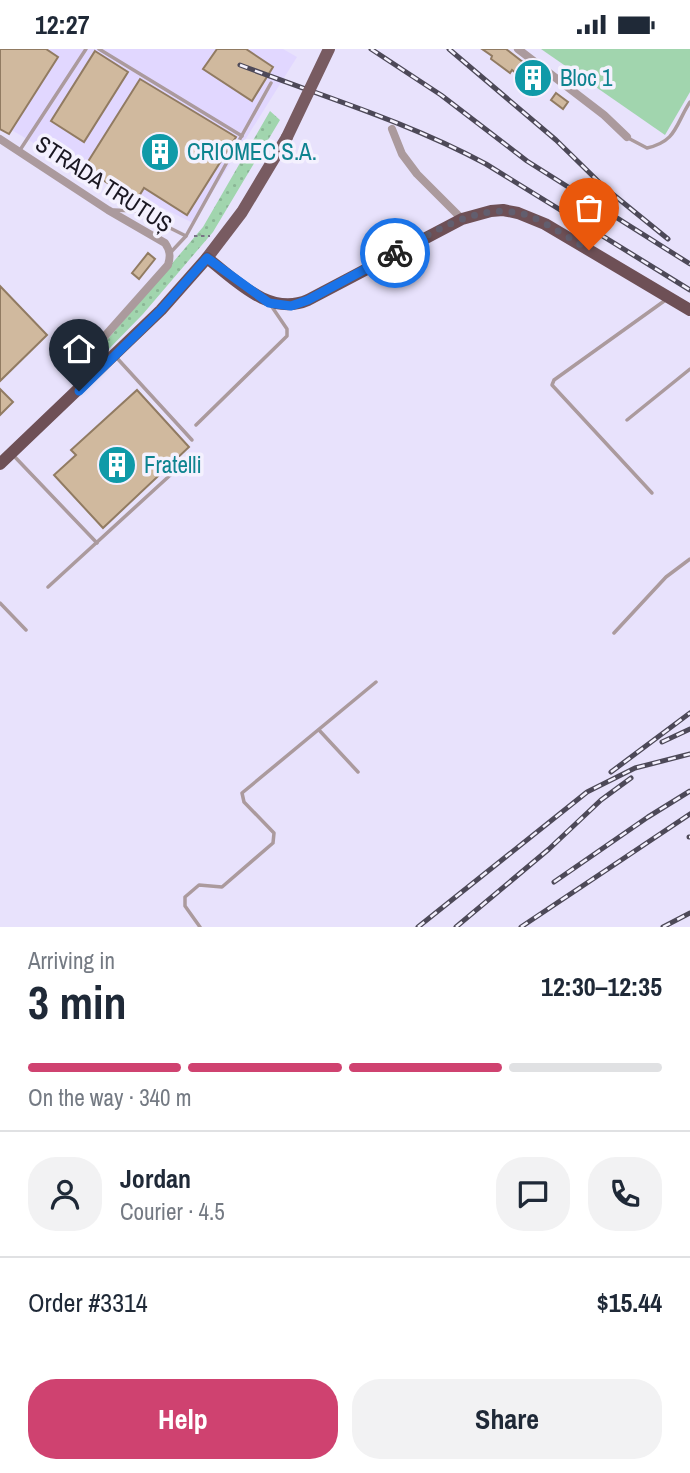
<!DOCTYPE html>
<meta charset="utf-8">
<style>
:root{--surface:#fff;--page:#f2f2f3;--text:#1f2937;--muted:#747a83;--line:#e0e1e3;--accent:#cf4270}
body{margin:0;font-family:"Archivo Narrow",sans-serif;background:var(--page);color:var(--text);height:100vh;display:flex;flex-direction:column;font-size:26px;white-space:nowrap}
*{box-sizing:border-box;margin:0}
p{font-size:23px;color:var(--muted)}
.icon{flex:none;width:38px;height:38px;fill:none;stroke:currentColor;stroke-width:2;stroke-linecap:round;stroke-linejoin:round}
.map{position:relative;height:878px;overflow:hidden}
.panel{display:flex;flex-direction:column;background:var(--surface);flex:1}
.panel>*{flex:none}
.pin{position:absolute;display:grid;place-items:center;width:60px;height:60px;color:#fff;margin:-72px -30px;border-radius:50% 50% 50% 0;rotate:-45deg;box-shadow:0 0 7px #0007}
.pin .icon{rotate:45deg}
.courier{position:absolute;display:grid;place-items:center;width:70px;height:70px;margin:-35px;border:5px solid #1a73e8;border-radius:50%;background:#fff;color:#222;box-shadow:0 2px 9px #0007}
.head em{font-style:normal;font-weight:800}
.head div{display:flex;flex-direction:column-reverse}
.head{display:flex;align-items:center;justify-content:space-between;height:119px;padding:0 28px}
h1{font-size:46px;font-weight:800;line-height:52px}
.bar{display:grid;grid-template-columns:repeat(4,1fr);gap:10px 7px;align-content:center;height:84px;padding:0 28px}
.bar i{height:9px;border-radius:5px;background:var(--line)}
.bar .active{background:var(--accent)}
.bar p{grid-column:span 4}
.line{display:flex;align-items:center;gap:18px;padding:0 28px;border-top:2px solid var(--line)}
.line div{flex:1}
.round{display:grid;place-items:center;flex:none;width:74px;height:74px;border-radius:28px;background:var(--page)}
.button{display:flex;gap:14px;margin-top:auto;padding:14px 28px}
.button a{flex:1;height:80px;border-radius:28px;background:var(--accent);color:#fff;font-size:28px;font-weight:800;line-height:80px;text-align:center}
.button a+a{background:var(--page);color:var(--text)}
.status{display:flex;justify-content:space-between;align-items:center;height:49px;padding:0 35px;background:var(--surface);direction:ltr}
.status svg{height:19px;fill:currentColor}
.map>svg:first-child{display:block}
</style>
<div class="status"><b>12:27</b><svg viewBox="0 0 49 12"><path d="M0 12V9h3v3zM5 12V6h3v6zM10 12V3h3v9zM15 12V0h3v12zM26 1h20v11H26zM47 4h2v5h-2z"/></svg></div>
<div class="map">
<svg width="690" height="878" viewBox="0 0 690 878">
<defs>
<pattern id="grass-dots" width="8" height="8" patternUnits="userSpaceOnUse" patternTransform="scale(1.75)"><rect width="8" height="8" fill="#a1d5ae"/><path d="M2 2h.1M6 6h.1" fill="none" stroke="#8ab695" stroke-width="1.8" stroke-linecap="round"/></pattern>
</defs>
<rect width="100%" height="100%" fill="#e8e2fc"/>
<polygon fill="#e1d7ff" points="0,0 283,0 297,8 193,174 52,105 0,74"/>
<polygon fill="url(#grass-dots)" points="270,62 280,71 213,183 143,265 104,305 101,298 203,178"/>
<polygon fill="#a1d5ae" points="541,0 690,0 690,43 665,86"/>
<g fill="#d0b99e" stroke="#917b62" stroke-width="2">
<polygon points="0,0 46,0 58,8 9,85 0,80"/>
<polygon points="217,0 246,0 273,18 252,52 203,20"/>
<polygon points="482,0 506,0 546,31 539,42 512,21 510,24 491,10 492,7"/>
<polygon points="95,2 128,23 84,93 51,72"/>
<polygon points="140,30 236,88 187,166 144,139 136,152 84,119"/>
<polygon points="556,44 568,53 563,60 551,51"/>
<polygon points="148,204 155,210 139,230 132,224"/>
<polygon points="0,237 47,286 0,332"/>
<polygon points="0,340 13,353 0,366"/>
<polygon points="137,341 189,398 103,479 54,426 76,406 71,401"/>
</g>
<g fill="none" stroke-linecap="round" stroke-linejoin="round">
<polyline stroke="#787385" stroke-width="2" stroke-dasharray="3.5 3.5" stroke-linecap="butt" points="194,187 210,187"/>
<g stroke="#ab9a9d" stroke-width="3.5">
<polyline points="99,0 242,87"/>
<path d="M 628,89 L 647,99 C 677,92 675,76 690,53"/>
<polyline points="20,101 86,0"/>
<polyline points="114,161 136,162 186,187"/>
<polyline points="171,203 186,187 271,34"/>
<polyline points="116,308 192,391"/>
<polyline points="627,371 690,320"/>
<polyline points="196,376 287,287 287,280 270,255"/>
<polyline points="13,406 97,494"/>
<polyline points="652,444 552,336 554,331 667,250"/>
<polyline points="48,538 178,419"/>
<polyline points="0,554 26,581"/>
<polyline points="614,584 666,528 690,510"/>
<polyline points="319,681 358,723"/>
<polyline points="200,878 185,857 185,848 199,836 222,838 273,794 274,784 244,753 242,744 376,633"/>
</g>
<g stroke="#ab9a9d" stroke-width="8">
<polyline points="518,0 604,66 627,88"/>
<polyline points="392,80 402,105 417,125 462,170"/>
<path d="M 0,90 L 108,161 L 165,194 C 170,201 171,207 168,216 L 96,297 L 97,306 L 108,314"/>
</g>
<polyline stroke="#785b61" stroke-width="12" points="207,209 242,163 287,88"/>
<path stroke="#6e5056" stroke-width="12" d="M 0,415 L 161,261 L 207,209 C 236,231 269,268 308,251 L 462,170 L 491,162 L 503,161 L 518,164 L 545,175 L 690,261"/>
<defs>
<g id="rail">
<polyline points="371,0 441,46 527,112 690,215"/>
<polyline points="449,0 556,91 604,138 668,190"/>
<path d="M 240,16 C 322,47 408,73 486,115 L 690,241"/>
<polyline points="662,693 690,680"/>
<polyline points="611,723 690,664"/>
<polyline points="689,788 690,788"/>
<polyline points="554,833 648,768 690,742"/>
<polyline points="418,878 587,743 635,719 690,705"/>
<polyline points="456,878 549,800 601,751 631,729"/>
<polyline points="521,878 690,765"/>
<polyline points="663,878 690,864"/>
</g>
</defs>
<use href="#rail" stroke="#4d4958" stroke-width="5"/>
<use href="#rail" stroke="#f4f1fe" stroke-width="2.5" stroke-dasharray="8" stroke-linecap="butt"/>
<polyline stroke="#785b61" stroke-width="12" points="287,88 329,0"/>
</g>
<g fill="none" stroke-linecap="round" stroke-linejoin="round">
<path stroke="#625e6e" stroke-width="7" stroke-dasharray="0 12.6" d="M 395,204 C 436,182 484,149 532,168 C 552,177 571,190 589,201"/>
<polyline stroke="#1a73e8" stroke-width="9" points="79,342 161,261 207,209 269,254 291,257 308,251 395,204"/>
</g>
<defs>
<symbol id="building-disc" viewBox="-11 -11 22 22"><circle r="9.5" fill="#0f9aa8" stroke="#f4f1fe"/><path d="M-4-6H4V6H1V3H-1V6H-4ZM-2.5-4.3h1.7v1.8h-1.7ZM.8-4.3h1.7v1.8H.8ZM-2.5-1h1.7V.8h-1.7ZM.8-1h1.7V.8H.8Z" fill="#fff"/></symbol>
</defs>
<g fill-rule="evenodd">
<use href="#building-disc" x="511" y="7" width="44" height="44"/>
<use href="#building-disc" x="138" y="81" width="44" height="44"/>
<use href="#building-disc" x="95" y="394" width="44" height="44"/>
</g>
<g text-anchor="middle" stroke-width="7" stroke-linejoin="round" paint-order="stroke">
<g font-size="23" fill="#0d838f" stroke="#f4f1fe" text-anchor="start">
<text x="560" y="37">Bloc 1</text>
<text x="187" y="111">CRIOMEC S.A.</text>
<text x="144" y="424">Fratelli</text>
</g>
<g font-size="23" fill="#1a1722" stroke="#f4f1fe">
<text transform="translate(104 135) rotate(33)" y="8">STRADA TRUTUȘ</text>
</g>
</g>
</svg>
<div class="pin" style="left:589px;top:201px;background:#ea580c"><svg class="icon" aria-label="bag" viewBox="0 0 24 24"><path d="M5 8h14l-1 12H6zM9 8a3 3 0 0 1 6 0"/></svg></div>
<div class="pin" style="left:79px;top:342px;background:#1f2937"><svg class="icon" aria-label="home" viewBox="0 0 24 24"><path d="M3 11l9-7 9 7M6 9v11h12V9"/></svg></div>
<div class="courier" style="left:395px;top:204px"><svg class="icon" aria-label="bike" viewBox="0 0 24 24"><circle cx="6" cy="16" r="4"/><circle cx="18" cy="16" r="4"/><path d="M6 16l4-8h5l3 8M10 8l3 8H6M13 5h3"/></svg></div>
</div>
<section class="panel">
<div class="head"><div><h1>3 min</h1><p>Arriving in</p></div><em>12:30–12:35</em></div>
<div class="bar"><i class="active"></i><i class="active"></i><i class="active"></i><i></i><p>On the way · 340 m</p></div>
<div class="line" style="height:126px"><a class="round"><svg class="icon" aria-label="person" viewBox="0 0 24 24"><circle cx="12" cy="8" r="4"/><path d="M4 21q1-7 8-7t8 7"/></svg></a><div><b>Jordan</b><p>Courier · 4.5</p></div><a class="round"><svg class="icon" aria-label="chat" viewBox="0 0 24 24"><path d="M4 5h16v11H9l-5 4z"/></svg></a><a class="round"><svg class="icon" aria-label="phone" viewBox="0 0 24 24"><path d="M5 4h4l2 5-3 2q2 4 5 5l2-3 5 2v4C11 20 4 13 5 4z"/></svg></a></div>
<div class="line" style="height:91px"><div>Order #3314</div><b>$15.44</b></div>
<div class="button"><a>Help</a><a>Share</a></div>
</section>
